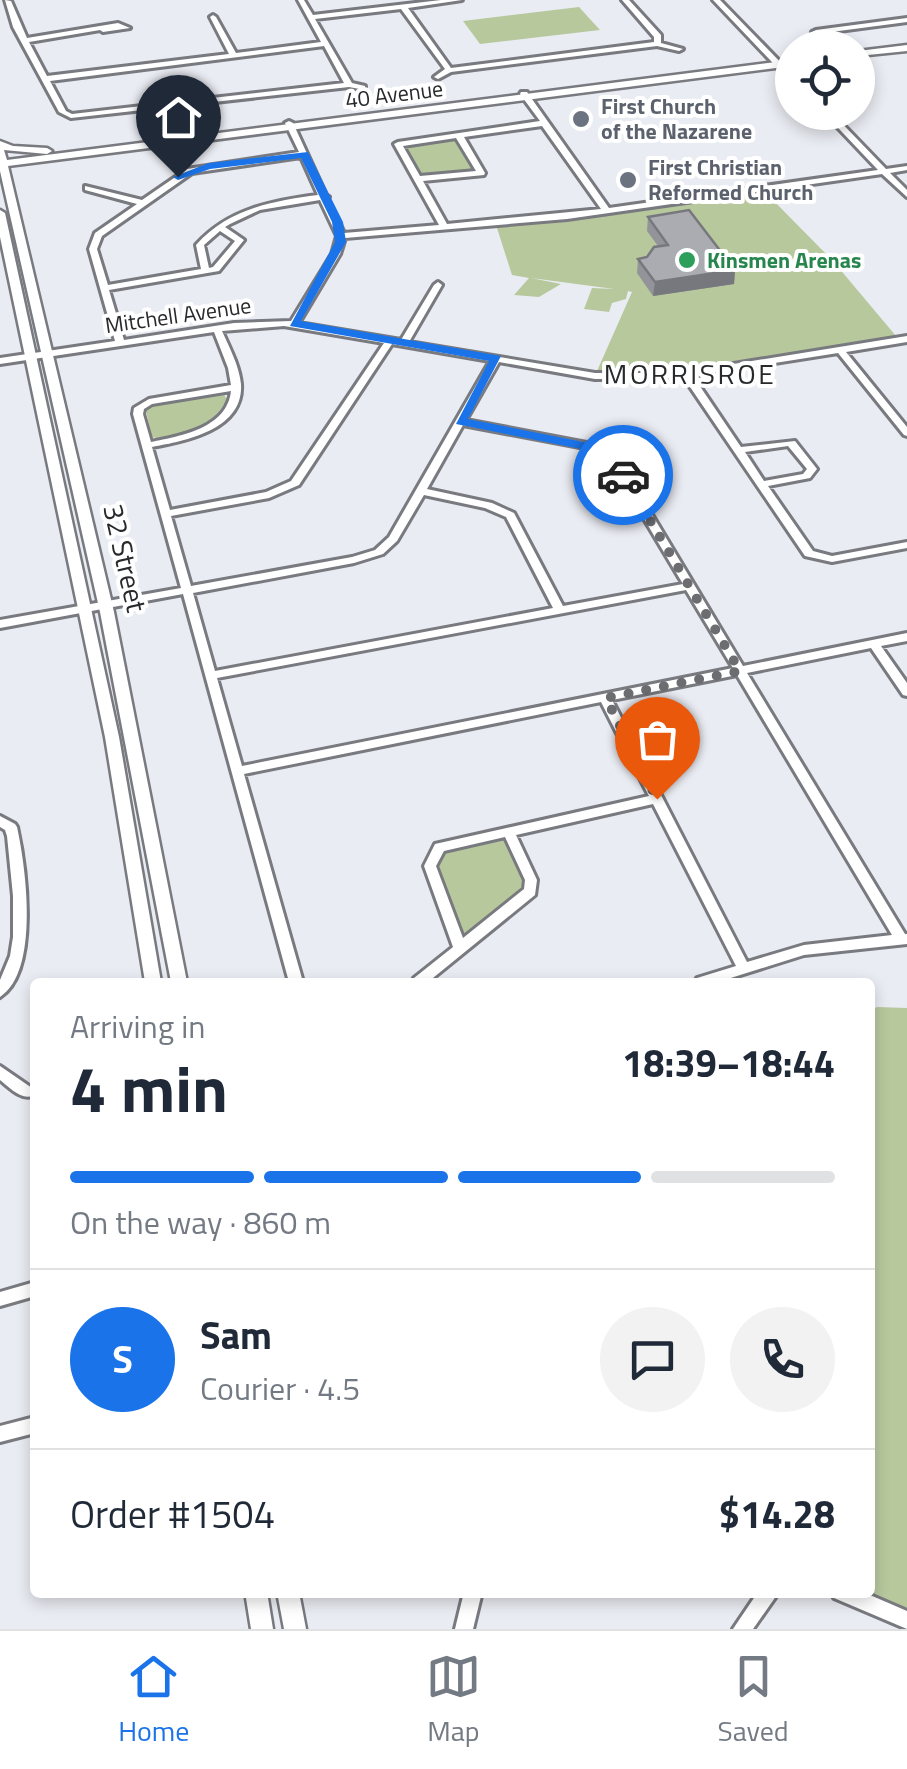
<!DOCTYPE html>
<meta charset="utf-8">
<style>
:root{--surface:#fff;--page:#f2f2f3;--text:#1f2937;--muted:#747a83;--line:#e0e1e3;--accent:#1a73e8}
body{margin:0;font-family:"Titillium Web",sans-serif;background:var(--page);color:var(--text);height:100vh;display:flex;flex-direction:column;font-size:38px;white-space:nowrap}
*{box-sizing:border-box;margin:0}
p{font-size:32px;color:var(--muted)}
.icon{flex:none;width:55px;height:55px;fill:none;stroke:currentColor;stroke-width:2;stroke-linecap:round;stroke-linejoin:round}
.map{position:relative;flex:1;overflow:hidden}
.drawer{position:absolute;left:30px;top:978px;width:845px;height:620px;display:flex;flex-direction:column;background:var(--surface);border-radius:10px;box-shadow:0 5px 15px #0003}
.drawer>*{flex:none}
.fabs{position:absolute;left:775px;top:30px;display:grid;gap:20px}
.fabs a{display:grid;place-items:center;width:100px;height:100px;border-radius:50%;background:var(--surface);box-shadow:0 5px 15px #0003;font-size:50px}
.pin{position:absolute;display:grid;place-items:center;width:85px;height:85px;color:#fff;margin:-102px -42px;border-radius:50% 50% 50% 0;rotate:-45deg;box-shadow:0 0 10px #0007}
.pin .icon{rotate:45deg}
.courier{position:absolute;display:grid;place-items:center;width:100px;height:100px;margin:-50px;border:8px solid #1a73e8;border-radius:50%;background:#fff;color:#222;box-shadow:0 2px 12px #0007}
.head em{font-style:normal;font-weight:700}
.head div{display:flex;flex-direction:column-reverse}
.head{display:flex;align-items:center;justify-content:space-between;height:170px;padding:0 40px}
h1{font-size:65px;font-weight:700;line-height:75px}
.bar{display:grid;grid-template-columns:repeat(4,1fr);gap:15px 10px;align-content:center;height:120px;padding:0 40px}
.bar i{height:12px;border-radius:8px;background:var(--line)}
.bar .active{background:var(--accent)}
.bar p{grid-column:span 4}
.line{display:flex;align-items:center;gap:25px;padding:0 40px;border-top:2px solid var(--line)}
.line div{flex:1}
.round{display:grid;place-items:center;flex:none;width:105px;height:105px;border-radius:52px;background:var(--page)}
.dock{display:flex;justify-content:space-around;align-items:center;height:140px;border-top:2px solid var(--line);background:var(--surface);font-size:28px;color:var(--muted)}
.dock a{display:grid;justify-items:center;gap:5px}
.dock .active{color:var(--accent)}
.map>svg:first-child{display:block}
</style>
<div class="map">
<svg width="907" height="1629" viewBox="0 0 907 1629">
<rect width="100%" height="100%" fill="#eaecf3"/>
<g fill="#b8c89d">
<polygon points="579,7 600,30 480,44 463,21"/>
<polygon points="458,134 481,173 418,179 398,144"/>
<polygon points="766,193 833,261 896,336 683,370 597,371 632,292 628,291 626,299 612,303 609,312 584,309 592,288 614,289 531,278 561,284 539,297 514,295 529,278 512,275 496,225 562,221"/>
<path d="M 224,394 L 227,400 C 210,426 185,446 152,437 L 146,411 L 151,405 Z"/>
<polygon points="508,831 531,887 460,948 432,854"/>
<polygon points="878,1007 907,1008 907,1615 840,1593 870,1592 870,1009"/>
</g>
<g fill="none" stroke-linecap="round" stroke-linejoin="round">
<defs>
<g id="minor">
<path d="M 5,0 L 11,1 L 27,38 L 118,23 L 130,28 L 103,32 L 100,30 L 29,42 L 47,76 L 229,54 L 210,17 L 213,15 L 216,17 L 236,53 L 321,42 L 298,0 L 304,0 L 313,15 L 441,0 L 462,0 L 408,8 L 451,68 L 654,42 L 654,37 L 622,0 L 629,0 L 661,35 L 661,43 L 683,49 L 679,51 L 657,46 L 451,72 L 438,79 L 434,77 L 445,69 L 401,9 L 315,19 L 352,83 L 365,86 L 365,90 L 349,87 L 71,118 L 59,112 L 13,27 ZM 324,46 L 344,83 L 72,114 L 66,111 L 50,81 Z"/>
<polygon points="713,0 720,0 792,74 792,80 789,80"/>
<polygon points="907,18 907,22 816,34 812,32 816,30"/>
<path d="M 521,92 L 527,92 L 609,208 L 878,170 L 823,112 L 831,112 L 886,169 L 907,166 L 907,170 L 890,173 L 907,190 L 907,197 L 882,174 L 567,219 L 345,238 L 340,254 L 299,323 L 401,340 L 434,285 L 438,282 L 442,285 L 409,342 L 595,373 L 678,373 L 907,336 L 907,342 L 846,352 L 907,427 L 907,436 L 904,435 L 838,353 L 693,376 L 741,447 L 795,441 L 817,469 L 810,478 L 768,486 L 813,551 L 832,556 L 907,542 L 907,548 L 832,562 L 805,556 L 684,378 L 595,379 L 499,362 L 466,420 L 592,444 L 618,458 L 743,666 L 907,633 L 907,641 L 881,646 L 907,683 L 907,696 L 903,695 L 871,648 L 747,673 L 905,934 L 907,934 L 907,944 L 804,955 L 718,982 L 695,982 L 697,978 L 736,966 L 653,804 L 516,835 L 537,880 L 535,895 L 428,982 L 412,982 L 414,978 L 453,947 L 424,866 L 435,844 L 649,796 L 601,702 L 244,774 L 303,982 L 289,982 L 183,594 L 0,628 L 0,620 L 181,588 L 133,414 L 134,408 L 149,399 L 231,385 L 228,368 L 214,332 L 0,364 L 0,358 L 115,341 L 89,249 L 95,233 L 137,204 L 85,190 L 85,186 L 142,200 L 187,169 L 299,152 L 285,123 L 289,121 L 293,123 L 326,195 L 329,197 L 328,199 L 344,233 L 439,225 L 394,144 L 398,142 L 540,121 L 520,94 ZM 542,126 L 601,209 L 447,224 L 423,181 L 484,175 L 485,173 L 464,137 ZM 456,138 L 476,171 L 420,176 L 403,146 ZM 301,157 L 318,195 C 272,201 228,209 196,245 L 201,269 L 108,285 L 97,249 L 102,236 L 192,173 ZM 320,200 L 337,236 L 332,254 L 291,321 L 234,323 L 124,340 L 109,290 L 219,271 L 244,240 L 225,227 L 230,224 L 260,210 ZM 220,231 L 235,241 L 213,267 L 209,268 L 204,245 ZM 284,326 L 384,343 L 291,481 L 266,492 L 170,510 L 152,447 C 187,441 244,429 241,384 C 239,365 229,347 222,331 ZM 392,344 L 490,361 L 389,537 L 375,550 L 352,557 L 191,586 L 171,516 L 269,498 L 299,485 ZM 231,391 C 227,428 181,436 151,442 L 143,414 L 144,409 L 152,404 ZM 463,425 L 585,448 L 610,462 L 683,584 L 563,606 L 514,513 L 492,503 L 427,489 ZM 788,446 L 807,469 L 803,474 L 764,481 L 745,452 ZM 424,495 L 485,508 L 506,517 L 553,608 L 215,671 L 193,593 L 354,563 L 383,554 L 397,541 ZM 686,590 L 733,668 L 242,766 L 217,678 ZM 737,675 L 892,935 L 804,945 L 747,962 L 612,700 ZM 505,837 L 525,880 L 524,889 L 463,938 L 436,866 L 444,851 Z"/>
<path d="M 0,816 L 15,824 L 17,827 C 26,868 40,971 0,997 L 0,980 L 10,956 L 13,937 L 13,896 L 7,836 L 5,830 L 0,827 Z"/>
<path d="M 0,1066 L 32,1088 L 34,1092 L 32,1096 C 21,1100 9,1087 0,1080 Z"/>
<polygon points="35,1282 35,1296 0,1306 0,1292"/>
<polygon points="35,1417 35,1433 0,1442 0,1426"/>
<polygon points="464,1592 482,1592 473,1629 455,1629"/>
<polygon points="758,1592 779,1592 753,1629 733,1629"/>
<polygon points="831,1592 863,1592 907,1611 907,1629 834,1598"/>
</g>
<g id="major">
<polygon points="907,45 907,51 858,56 858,51"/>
<polygon points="792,60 792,66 8,166 114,612 187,982 171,982 100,612 0,171 0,141 13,146 47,148 52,151 47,154 4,150 7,160"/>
<polygon points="0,210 5,213 119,737 161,982 145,982 105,737 0,237"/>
<polygon points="245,1592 267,1592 273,1629 251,1629"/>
<polygon points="277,1592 299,1592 306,1629 284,1629"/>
</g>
</defs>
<use href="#minor" stroke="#787a7f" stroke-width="6"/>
<use href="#major" stroke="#787a7f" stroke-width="5"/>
<use href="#minor" fill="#fff" fill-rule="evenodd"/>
<use href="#major" fill="#fff" fill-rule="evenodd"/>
</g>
<polygon fill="#929499" points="648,217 735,270 734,284 653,296 637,273 638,259 647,257 658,246 647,231"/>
<polygon fill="#77787d" points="735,270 734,284 653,296 655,282"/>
<polygon fill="#aaacb2" stroke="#77787d" stroke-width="2.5" points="689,210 735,270 655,282 638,259 647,257 654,247 668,245 648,217"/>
<polygon fill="#1a73e8" points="308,152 343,222 346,242 301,321 501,356 468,419 599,445 615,454 628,478 618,478 606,460 591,451 456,424 489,361 290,326 335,242 332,222 301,158 210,169 178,180 173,177 209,163"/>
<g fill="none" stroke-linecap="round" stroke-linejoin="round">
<polyline stroke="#6c6d71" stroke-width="10" stroke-dasharray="0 18" points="623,475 740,671 606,698 657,799"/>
</g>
<g fill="#6b7280" stroke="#fff" stroke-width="4">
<circle cx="581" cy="119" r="10"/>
<circle cx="628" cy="180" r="10"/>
</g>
<circle fill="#2e9e5b" stroke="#fff" stroke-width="4" cx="687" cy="260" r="10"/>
<g text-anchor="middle" stroke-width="8" stroke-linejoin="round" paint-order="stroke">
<g font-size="22" fill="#28292b" stroke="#fff">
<text transform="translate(394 94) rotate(-7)" y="8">40 Avenue</text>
<text transform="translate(178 315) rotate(-8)" y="8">Mitchell Avenue</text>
</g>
<g font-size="22" font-weight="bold" fill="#5b616d" stroke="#fff" text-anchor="start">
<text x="601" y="114">First Church<tspan x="601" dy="25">of the Nazarene</tspan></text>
<text x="648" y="175">First Christian<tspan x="648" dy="25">Reformed Church</tspan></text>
</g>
<g font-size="22" font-weight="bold" fill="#27864d" stroke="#fff" text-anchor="start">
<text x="707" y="268">Kinsmen Arenas</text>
</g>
<g font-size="28" letter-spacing="2.5" fill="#28292b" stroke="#fff">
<text x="690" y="384">MORRISROE</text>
</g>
<g font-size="28" fill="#28292b" stroke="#fff">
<text transform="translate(125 558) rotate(77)" y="10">32 Street</text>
</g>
</g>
</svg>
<div class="fabs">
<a><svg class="icon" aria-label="locate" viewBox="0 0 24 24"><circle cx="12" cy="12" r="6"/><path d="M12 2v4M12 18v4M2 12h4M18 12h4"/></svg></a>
</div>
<div class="pin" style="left:657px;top:799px;background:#ea580c"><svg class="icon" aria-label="bag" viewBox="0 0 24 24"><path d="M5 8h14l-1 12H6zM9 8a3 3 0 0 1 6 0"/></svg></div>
<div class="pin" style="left:178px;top:177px;background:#1f2937"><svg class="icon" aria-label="home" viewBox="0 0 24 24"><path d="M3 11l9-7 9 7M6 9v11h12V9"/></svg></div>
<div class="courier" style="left:623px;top:475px"><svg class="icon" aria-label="car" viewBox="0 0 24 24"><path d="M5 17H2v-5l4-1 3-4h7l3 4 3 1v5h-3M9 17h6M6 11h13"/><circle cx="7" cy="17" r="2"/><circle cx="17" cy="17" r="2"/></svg></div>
<section class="drawer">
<div class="head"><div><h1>4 min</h1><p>Arriving in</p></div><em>18:39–18:44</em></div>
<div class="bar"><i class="active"></i><i class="active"></i><i class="active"></i><i></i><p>On the way · 860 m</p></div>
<div class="line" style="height:180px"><b class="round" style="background:var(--accent);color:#fff">S</b><div><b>Sam</b><p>Courier · 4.5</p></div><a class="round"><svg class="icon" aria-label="chat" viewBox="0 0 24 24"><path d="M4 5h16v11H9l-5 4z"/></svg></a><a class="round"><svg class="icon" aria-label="phone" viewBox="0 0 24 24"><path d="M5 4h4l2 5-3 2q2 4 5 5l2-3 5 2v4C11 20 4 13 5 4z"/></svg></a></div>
<div class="line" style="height:130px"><div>Order #1504</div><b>$14.28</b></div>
</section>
</div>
<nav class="dock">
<a class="active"><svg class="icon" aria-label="home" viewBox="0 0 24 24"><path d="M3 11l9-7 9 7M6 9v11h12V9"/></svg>Home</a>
<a><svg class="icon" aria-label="map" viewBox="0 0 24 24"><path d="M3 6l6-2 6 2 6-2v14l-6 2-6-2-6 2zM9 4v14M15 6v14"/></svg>Map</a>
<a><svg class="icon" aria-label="saved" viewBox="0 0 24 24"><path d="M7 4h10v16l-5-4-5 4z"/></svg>Saved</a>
</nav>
